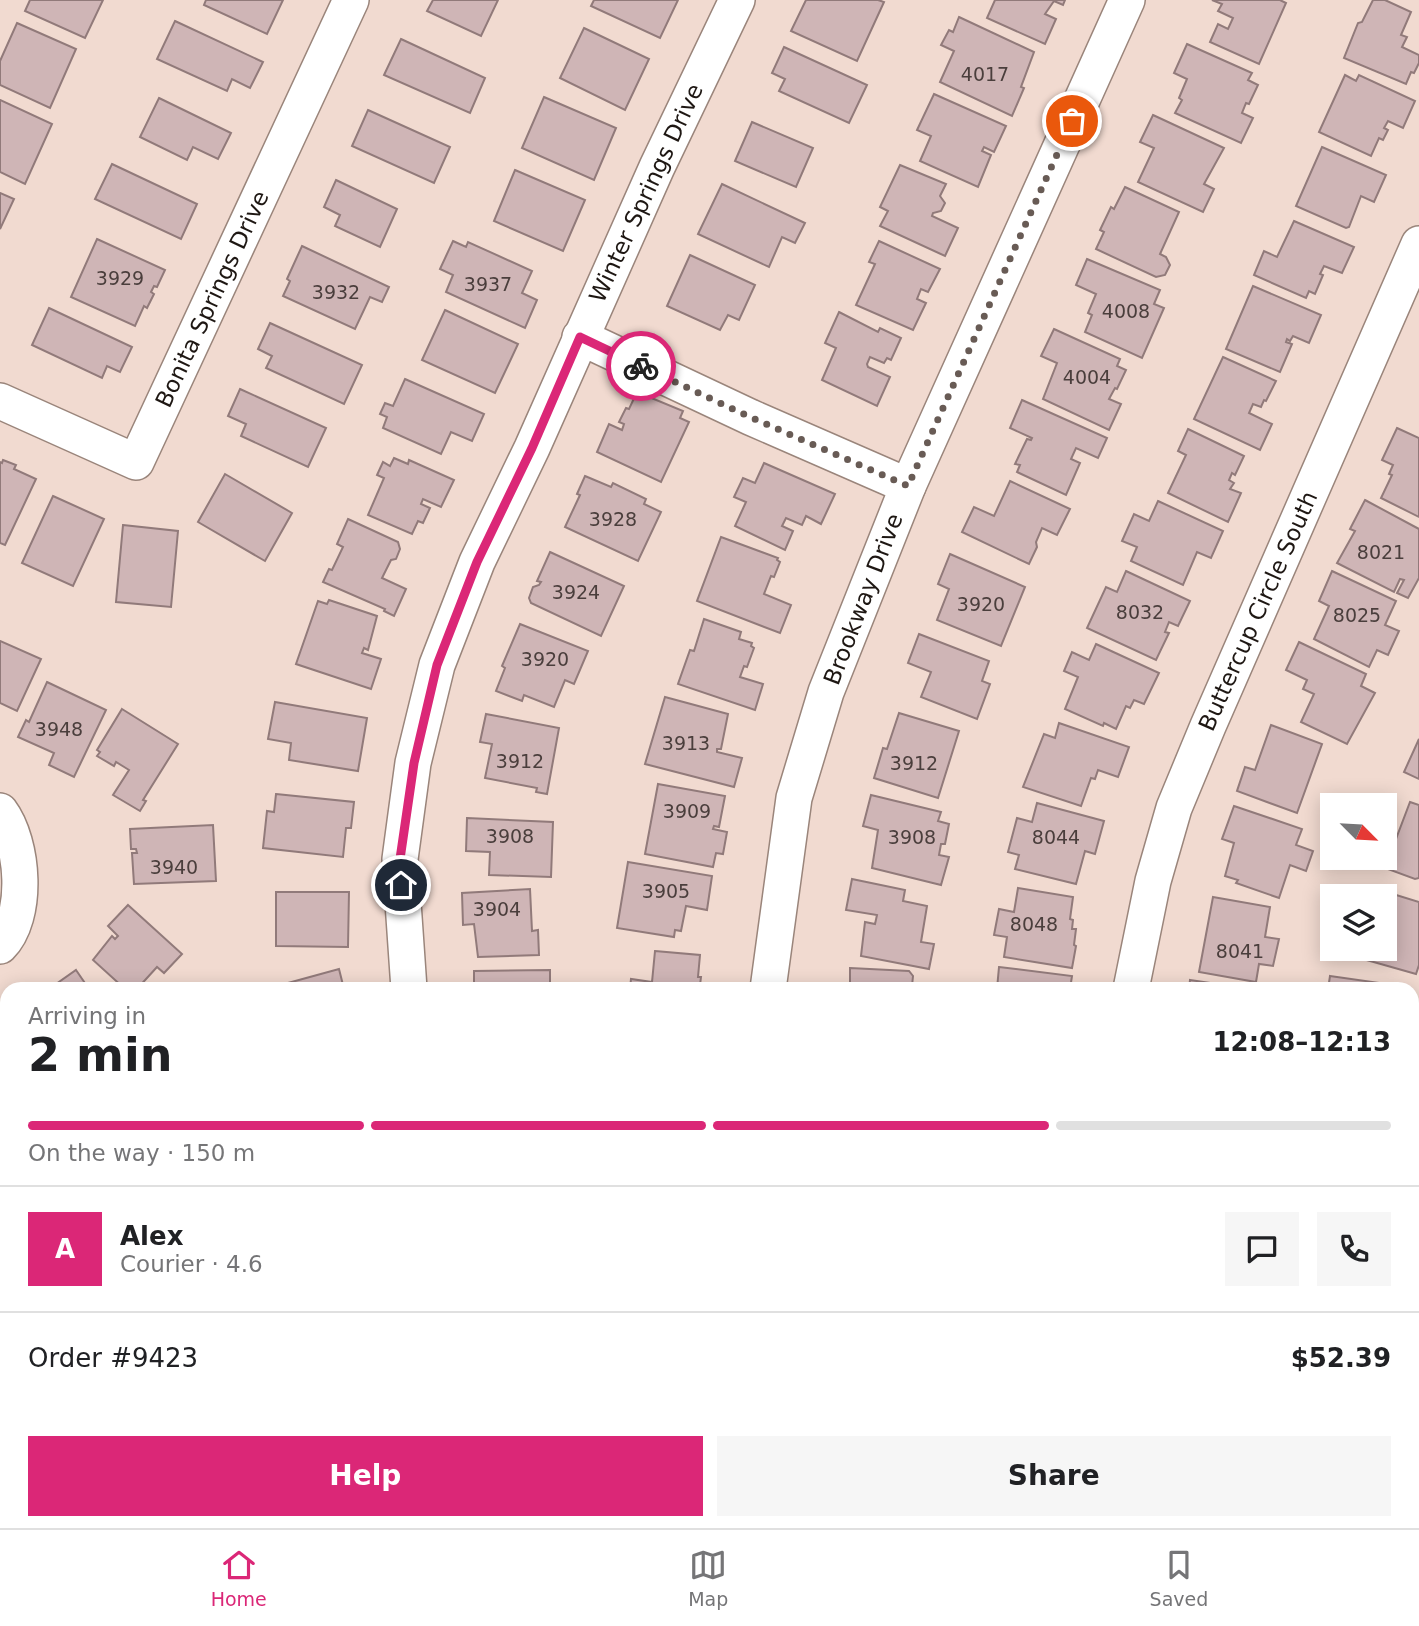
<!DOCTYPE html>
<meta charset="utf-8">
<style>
:root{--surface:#fff;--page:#f6f6f6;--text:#202124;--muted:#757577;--line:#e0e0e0;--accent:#db2777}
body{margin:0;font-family:"DejaVu Sans",sans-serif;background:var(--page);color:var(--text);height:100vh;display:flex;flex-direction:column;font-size:26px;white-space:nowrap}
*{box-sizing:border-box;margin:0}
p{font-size:23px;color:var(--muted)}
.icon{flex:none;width:38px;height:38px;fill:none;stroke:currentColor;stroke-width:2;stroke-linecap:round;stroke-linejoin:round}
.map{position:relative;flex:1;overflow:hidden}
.details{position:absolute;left:0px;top:982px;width:1419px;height:548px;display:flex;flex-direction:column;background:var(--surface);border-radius:21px 21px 0 0;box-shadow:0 4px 18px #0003}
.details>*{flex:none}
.needle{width:46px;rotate:114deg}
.buttons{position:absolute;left:1320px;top:793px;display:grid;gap:14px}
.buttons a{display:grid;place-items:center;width:77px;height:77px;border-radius:0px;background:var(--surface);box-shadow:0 4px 18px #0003;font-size:35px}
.pin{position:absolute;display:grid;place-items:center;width:60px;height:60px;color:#fff;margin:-30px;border:4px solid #fff;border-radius:50%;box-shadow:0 2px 7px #0007}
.courier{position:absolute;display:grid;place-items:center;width:70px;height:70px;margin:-35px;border:5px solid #db2777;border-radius:50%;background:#fff;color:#222;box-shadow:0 2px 9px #0007}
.overview em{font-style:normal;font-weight:600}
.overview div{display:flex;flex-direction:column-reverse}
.overview{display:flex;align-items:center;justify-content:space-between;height:119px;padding:0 28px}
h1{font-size:46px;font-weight:600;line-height:52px}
.bar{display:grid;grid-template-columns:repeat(4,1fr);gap:10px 7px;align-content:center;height:84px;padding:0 28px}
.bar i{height:9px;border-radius:5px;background:var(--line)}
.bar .active{background:var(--accent)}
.bar p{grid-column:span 4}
.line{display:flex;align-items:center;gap:18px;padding:0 28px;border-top:2px solid var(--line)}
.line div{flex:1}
.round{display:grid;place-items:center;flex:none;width:74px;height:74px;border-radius:0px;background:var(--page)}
.primary-button{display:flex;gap:14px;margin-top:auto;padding:14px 28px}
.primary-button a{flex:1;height:80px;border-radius:0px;background:var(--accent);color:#fff;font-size:28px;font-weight:600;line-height:80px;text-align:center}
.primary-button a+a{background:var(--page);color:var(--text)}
.tabs{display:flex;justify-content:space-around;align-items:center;height:98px;border-top:2px solid var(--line);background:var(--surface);font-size:19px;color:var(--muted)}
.tabs a{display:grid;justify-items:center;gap:4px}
.tabs .active{color:var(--accent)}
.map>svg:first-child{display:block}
</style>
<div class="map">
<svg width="1419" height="1528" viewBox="0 0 1419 1528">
<rect width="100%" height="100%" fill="#f1dad0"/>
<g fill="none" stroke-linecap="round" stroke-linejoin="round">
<g stroke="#c5749f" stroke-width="9">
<polyline points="1412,1336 1419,1336"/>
<polyline points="180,1528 187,1522"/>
</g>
</g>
<g fill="#cfb5b6" stroke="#917a7a" stroke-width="2">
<polygon points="30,0 103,0 85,38 25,11"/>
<polygon points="206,0 283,0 267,34 204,5"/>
<polygon points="433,0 498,0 481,36 427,11"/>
<polygon points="594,0 678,0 660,38 591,6"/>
<polygon points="806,0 878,0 884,2 857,61 791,31"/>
<polygon points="995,0 1065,0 1063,5 1054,1 1045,14 1056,19 1045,44 987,18"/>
<polygon points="1212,0 1280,0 1286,3 1259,64 1210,42 1218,24 1228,29 1233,18 1218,11 1222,4"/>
<polygon points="1373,0 1385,0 1411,12 1401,35 1407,37 1402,47 1419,55 1419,63 1414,73 1411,72 1406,84 1344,58 1358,23 1362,22"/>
<polygon points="959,17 1034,52 1021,87 1024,88 1012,116 940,82 954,51 941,45 949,30 953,32"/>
<polygon points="175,21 263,62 250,88 232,79 227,91 157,59"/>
<polygon points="17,23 76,49 50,108 0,85 0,61"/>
<polygon points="584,28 649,59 625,110 560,78"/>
<polygon points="401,39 485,78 470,113 384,75"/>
<polygon points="1187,44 1252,73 1248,80 1258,85 1249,104 1246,103 1242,113 1253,118 1241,143 1175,113 1182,100 1179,98 1187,79 1174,73"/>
<polygon points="784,47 867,85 849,123 779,91 785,79 772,73"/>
<polygon points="1345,75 1356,81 1359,75 1415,101 1403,128 1388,121 1384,128 1388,130 1383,140 1379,138 1371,156 1319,132"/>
<polygon points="934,94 1006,126 994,152 984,147 982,151 991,155 978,187 920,161 931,136 917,130"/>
<polygon points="544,97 616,128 594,180 522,148"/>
<polygon points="159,98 231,133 218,159 193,147 187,160 140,137"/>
<polygon points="0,100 52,124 25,184 0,172"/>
<polygon points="368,110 450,147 434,183 352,146"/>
<polygon points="1153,115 1224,148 1204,184 1214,189 1203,212 1138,182 1154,148 1140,142"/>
<polygon points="752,122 813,148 796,187 735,161"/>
<polygon points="1322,147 1386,175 1374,202 1361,196 1349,227 1346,228 1296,206"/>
<polygon points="112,164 197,204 181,239 95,199"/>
<polygon points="900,165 946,184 940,196 945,203 941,211 933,213 932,216 958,228 945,256 880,226 888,211 880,207"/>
<polygon points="515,170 585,200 563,251 494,221"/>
<polygon points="336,180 397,209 380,247 335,226 340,215 324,207"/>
<polygon points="722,184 805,223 795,243 782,237 769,267 698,234"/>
<polygon points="1125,187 1179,212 1160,254 1166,257 1170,265 1165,275 1156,277 1096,249 1104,232 1100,230 1111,207 1114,209"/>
<polygon points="0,193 14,199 0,229"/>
<polygon points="1294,221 1354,247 1342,273 1324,266 1320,274 1323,275 1315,294 1309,291 1306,298 1254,275 1264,251 1277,257"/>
<polygon points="97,239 165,270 157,287 154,286 151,292 154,294 147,308 144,306 135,326 71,297"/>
<polygon points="453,241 466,247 468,242 532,271 522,293 537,300 525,328 446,292 453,275 440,269"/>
<polygon points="879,241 940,269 928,292 921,289 917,299 926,303 913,330 856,305 875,264 869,262"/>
<polygon points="302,246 389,287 382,302 370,297 355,329 283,296 290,281 287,279"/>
<polygon points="690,255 755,285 739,320 728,315 720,330 667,306"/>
<polygon points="1087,259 1160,290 1154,304 1164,308 1142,358 1085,332 1092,315 1088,313 1096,294 1076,285"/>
<polygon points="1253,286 1321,315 1309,343 1293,336 1290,341 1287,339 1286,342 1292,344 1280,372 1226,349"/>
<polygon points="49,308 132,347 120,372 107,366 102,378 32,345"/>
<polygon points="445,310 518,344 495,393 422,360"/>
<polygon points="839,312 878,332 880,328 901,338 891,360 887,358 884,363 870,357 867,364 868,367 890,377 877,406 822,380 836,348 825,343"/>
<polygon points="270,323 362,365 344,404 266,368 272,356 258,349"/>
<polygon points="1054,329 1120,359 1117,366 1126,370 1117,389 1115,388 1109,399 1121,404 1109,430 1043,399 1057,363 1041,356"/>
<polygon points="1223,357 1276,381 1266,401 1264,400 1261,407 1253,404 1249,413 1272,424 1260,450 1194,419"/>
<polygon points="405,379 484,414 472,441 451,432 441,454 383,428 387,417 380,414 385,403 393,406"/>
<polygon points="240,389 326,428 308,467 241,436 246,424 228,416"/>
<polygon points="637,392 683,411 680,418 689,422 661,482 597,452 609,424 622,430 624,424 619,422 626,408 629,409"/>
<polygon points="1022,400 1107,438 1098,458 1076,448 1071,459 1080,463 1066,495 1017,472 1020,465 1015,464 1027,439 1031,440 1032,438 1010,428"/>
<polygon points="1397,428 1419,438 1419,517 1381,498 1392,475 1389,474 1393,465 1382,460"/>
<polygon points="1188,429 1244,456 1235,475 1232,473 1229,480 1234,483 1230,489 1241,493 1228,522 1168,493 1186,455 1178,451"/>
<polygon points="394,458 408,464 409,460 454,480 441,507 423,499 421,504 430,508 423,523 418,521 412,534 368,515 384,478 377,475 383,462 390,466"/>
<polygon points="3,460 16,465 14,469 36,479 5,545 0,543 0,462 2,463"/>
<polygon points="764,463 835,494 821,524 806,516 802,525 786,518 782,526 793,531 785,550 735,526 746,502 734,497 743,478 755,483"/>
<polygon points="225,474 292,513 265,561 198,522"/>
<polygon points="585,476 611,487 613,483 646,499 644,504 661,512 638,561 565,527 580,495 577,494"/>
<polygon points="1010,481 1070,509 1057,535 1042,528 1036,542 1037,547 1029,564 962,532 974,507 994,516"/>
<polygon points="53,496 104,519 73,586 22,563"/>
<polygon points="1365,500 1419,529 1419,578 1408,598 1397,593 1404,580 1400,579 1394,592 1337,563 1355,531 1350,529"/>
<polygon points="1158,501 1223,531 1211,558 1197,552 1183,585 1131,561 1137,547 1122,541 1134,514 1149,521"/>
<polygon points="348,519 398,542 400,549 396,559 391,560 382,578 406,589 394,616 384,611 385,609 323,582 329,569 332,570 343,547 337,544"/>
<polygon points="123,525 178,531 171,607 116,602"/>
<polygon points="721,537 778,558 777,560 780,562 774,577 771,576 764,594 791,605 780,633 697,601"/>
<polygon points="550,552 624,586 601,636 531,603 529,598 533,587 539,585 541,582 537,581"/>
<polygon points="950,554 1025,587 1001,646 937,620 949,589 938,584"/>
<polygon points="1126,571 1190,601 1178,626 1169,622 1165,632 1169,633 1156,660 1087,628 1106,587 1117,592"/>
<polygon points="1332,571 1396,601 1385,625 1399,631 1388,655 1377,650 1369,667 1314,639 1329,606 1319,601"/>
<polygon points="329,600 377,616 368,650 364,648 362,653 381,659 371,689 296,664 318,601 327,604"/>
<polygon points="704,619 741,632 739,639 752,643 751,646 754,648 747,667 744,666 740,677 763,684 755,710 678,684 690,650 694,651"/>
<polygon points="520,624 588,651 574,684 565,680 554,707 524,695 522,701 496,691 505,668 502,666"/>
<polygon points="919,634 989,661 982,681 990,684 977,719 921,697 931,672 908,663"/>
<polygon points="0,641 41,659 17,711 0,703"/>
<polygon points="1299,642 1366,674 1361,686 1375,693 1347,744 1301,722 1314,694 1303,689 1307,680 1286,670"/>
<polygon points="1096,644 1159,673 1144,704 1134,700 1130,708 1126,706 1116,729 1104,723 1103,726 1065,709 1078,677 1064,671 1072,652 1089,660"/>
<polygon points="47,682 106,710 74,777 49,765 54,753 18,737 26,720 29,722"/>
<polygon points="665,697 728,714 721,749 717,749 717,752 742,758 734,787 645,764"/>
<polygon points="275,702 367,718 358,771 289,760 291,743 268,739"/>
<polygon points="122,709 178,744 143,800 146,801 140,811 113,795 129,770 116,762 114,766 97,756 100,752 97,750"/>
<polygon points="899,713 959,731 938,798 874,778 883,748 887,749"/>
<polygon points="486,714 559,728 547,794 536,792 537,788 485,778 492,744 480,742"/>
<polygon points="1059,723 1129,747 1118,777 1098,770 1095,779 1091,778 1081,806 1023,787 1044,734 1055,738"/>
<polygon points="1271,725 1322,744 1297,813 1237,791 1245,767 1255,770"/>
<polygon points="1419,739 1419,779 1404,772"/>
<polygon points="658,784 725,796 719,827 714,826 713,829 727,832 723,854 716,853 713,867 645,854"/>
<polygon points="276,794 354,802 351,828 346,828 343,857 263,848 267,811 274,812"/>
<polygon points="871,795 941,812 938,821 949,824 945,844 941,844 939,855 949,857 941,885 872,868 878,830 863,826"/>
<polygon points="1410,802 1419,805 1419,878 1415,879 1385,868"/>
<polygon points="1037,803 1104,821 1095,854 1085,851 1076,884 1015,869 1019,855 1008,852 1017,818 1032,822"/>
<polygon points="1234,806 1302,829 1296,845 1313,851 1306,871 1290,865 1279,898 1236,883 1238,880 1225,876 1234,843 1222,839"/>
<polygon points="467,818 553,822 551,877 489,875 490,852 466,851"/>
<polygon points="213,825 216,881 134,884 132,853 137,853 136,849 131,849 130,829"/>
<polygon points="628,862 712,876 707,910 686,906 681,931 675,930 674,937 617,928"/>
<polygon points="852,879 905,890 903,901 927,906 921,942 934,944 929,969 861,956 865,922 875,924 877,915 846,910"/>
<polygon points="1018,888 1073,897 1070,919 1073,920 1072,929 1076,929 1074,945 1076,946 1072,968 1004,957 1007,937 994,935 999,909 1014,912"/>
<polygon points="530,889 532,931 538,930 539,955 478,957 474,924 463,925 462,893"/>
<polygon points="1380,890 1419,902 1419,965 1416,974 1356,957 1358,948 1384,948 1384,896 1378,896"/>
<polygon points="276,892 349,892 348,947 276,946"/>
<polygon points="1213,897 1270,907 1265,937 1279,939 1273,966 1259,964 1256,982 1199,972"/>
<polygon points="128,905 182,954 164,973 157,967 137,989 125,989 93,960 112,936 115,939 118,936 108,926"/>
<polygon points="655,951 700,955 698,977 701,977 700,985 690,984 690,989 630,989 631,979 652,982"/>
<polygon points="999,967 1072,976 1070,989 997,989"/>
<polygon points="850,968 909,971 913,976 912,986 922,986 922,989 850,989"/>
<polygon points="339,969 344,989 266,989"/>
<polygon points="76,970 89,989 49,989"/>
<polygon points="550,970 550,989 474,989 474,971"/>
<polygon points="1330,976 1408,987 1408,989 1328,989"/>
<polygon points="1190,980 1251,989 1189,989"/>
<polygon points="7,1021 7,1107 0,1112 0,1026"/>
<polygon points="1412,1030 1419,1031 1419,1066 1412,1065"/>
<rect x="1412" y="1216" width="7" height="77"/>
<polygon points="0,1248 7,1257 7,1312 0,1317"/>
<polygon points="1412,1384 1419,1384 1419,1466 1413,1465 1412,1469"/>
<polygon points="7,1497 7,1522 58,1522 62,1528 0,1528 0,1502"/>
<polygon points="270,1522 348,1522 351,1528 273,1528"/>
</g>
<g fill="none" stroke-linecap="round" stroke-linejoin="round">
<defs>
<g id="street">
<polyline points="580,337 750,417 908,486"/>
<polyline points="0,401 136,462 351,0"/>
<path d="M 0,811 C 24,843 29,917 0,946"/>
<polyline points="409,989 400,859 413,763 437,665 477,562 532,448 657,167 737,0"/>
<polyline points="768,989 794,798 826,692 908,486 1127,0"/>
<polyline points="1131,989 1153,881 1174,808 1208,726 1419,244"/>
<polyline points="1412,1128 1419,1128"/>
<polyline points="0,1402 7,1397"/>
<polyline points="1050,1528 1148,1528"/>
</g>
</defs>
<use href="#street" stroke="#9a857b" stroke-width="38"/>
<use href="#street" stroke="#fff" stroke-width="35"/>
</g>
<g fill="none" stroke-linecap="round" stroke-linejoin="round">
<polyline stroke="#685b55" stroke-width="7" stroke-dasharray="0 12.6" points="641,366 750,417 908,486 1072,121"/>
<polyline stroke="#db2777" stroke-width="9" points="401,885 400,859 414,763 437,665 477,562 532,448 580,337 641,366"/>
</g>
<g text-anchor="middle" stroke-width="5" stroke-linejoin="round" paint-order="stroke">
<g font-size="19" fill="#4a3e3c">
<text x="985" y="81">4017</text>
<text x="120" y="285">3929</text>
<text x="488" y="291">3937</text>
<text x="336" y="299">3932</text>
<text x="1126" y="318">4008</text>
<text x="1087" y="384">4004</text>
<text x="613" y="526">3928</text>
<text x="1381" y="559">8021</text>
<text x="576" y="599">3924</text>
<text x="981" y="611">3920</text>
<text x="1140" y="619">8032</text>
<text x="1357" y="622">8025</text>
<text x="545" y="666">3920</text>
<text x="59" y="736">3948</text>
<text x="686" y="750">3913</text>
<text x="520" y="768">3912</text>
<text x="914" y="770">3912</text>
<text x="687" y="818">3909</text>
<text x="510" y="843">3908</text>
<text x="912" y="844">3908</text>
<text x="1056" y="844">8044</text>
<text x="174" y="874">3940</text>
<text x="666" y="898">3905</text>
<text x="497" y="916">3904</text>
<text x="1034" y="931">8048</text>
<text x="1240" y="958">8041</text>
</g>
<g font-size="23" fill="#1e1713" stroke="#fff">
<text transform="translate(646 193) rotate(-65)" y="8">Winter Springs Drive</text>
<text transform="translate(212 299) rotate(-65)" y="8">Bonita Springs Drive</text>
<text transform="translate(863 599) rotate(-69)" y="8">Brookway Drive</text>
<text transform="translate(1258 611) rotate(-66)" y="8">Buttercup Circle South</text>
</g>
</g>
</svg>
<div class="buttons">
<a><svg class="needle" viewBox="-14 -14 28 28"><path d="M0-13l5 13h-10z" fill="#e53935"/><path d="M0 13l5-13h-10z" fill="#757577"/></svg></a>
<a><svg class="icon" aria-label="layers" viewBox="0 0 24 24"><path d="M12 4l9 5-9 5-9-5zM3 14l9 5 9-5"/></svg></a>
</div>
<div class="pin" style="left:1072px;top:121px;background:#ea580c"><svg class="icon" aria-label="bag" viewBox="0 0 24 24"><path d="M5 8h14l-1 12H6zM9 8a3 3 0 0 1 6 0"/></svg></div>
<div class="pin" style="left:401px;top:885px;background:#1f2937"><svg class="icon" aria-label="home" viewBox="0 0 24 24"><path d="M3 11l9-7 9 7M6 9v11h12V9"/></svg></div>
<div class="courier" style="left:641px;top:366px"><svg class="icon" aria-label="bike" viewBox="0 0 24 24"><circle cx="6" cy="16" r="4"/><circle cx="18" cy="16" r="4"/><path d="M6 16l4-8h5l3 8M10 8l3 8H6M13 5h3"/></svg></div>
<section class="details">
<div class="overview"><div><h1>2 min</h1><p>Arriving in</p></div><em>12:08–12:13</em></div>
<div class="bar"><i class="active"></i><i class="active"></i><i class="active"></i><i></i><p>On the way · 150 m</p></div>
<div class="line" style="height:126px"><b class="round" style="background:var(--accent);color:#fff">A</b><div><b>Alex</b><p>Courier · 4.6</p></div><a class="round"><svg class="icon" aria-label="chat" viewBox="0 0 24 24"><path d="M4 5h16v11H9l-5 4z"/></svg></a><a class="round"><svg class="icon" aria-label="phone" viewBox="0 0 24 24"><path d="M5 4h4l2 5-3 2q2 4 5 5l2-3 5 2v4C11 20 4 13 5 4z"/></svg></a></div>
<div class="line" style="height:91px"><div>Order #9423</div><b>$52.39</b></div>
<div class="primary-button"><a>Help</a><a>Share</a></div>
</section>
</div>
<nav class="tabs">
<a class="active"><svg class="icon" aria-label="home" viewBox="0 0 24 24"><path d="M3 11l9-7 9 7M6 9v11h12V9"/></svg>Home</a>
<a><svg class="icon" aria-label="map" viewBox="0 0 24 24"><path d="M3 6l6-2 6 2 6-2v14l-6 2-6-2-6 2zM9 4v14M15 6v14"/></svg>Map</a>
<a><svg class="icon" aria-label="saved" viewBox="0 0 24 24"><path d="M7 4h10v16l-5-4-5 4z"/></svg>Saved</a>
</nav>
